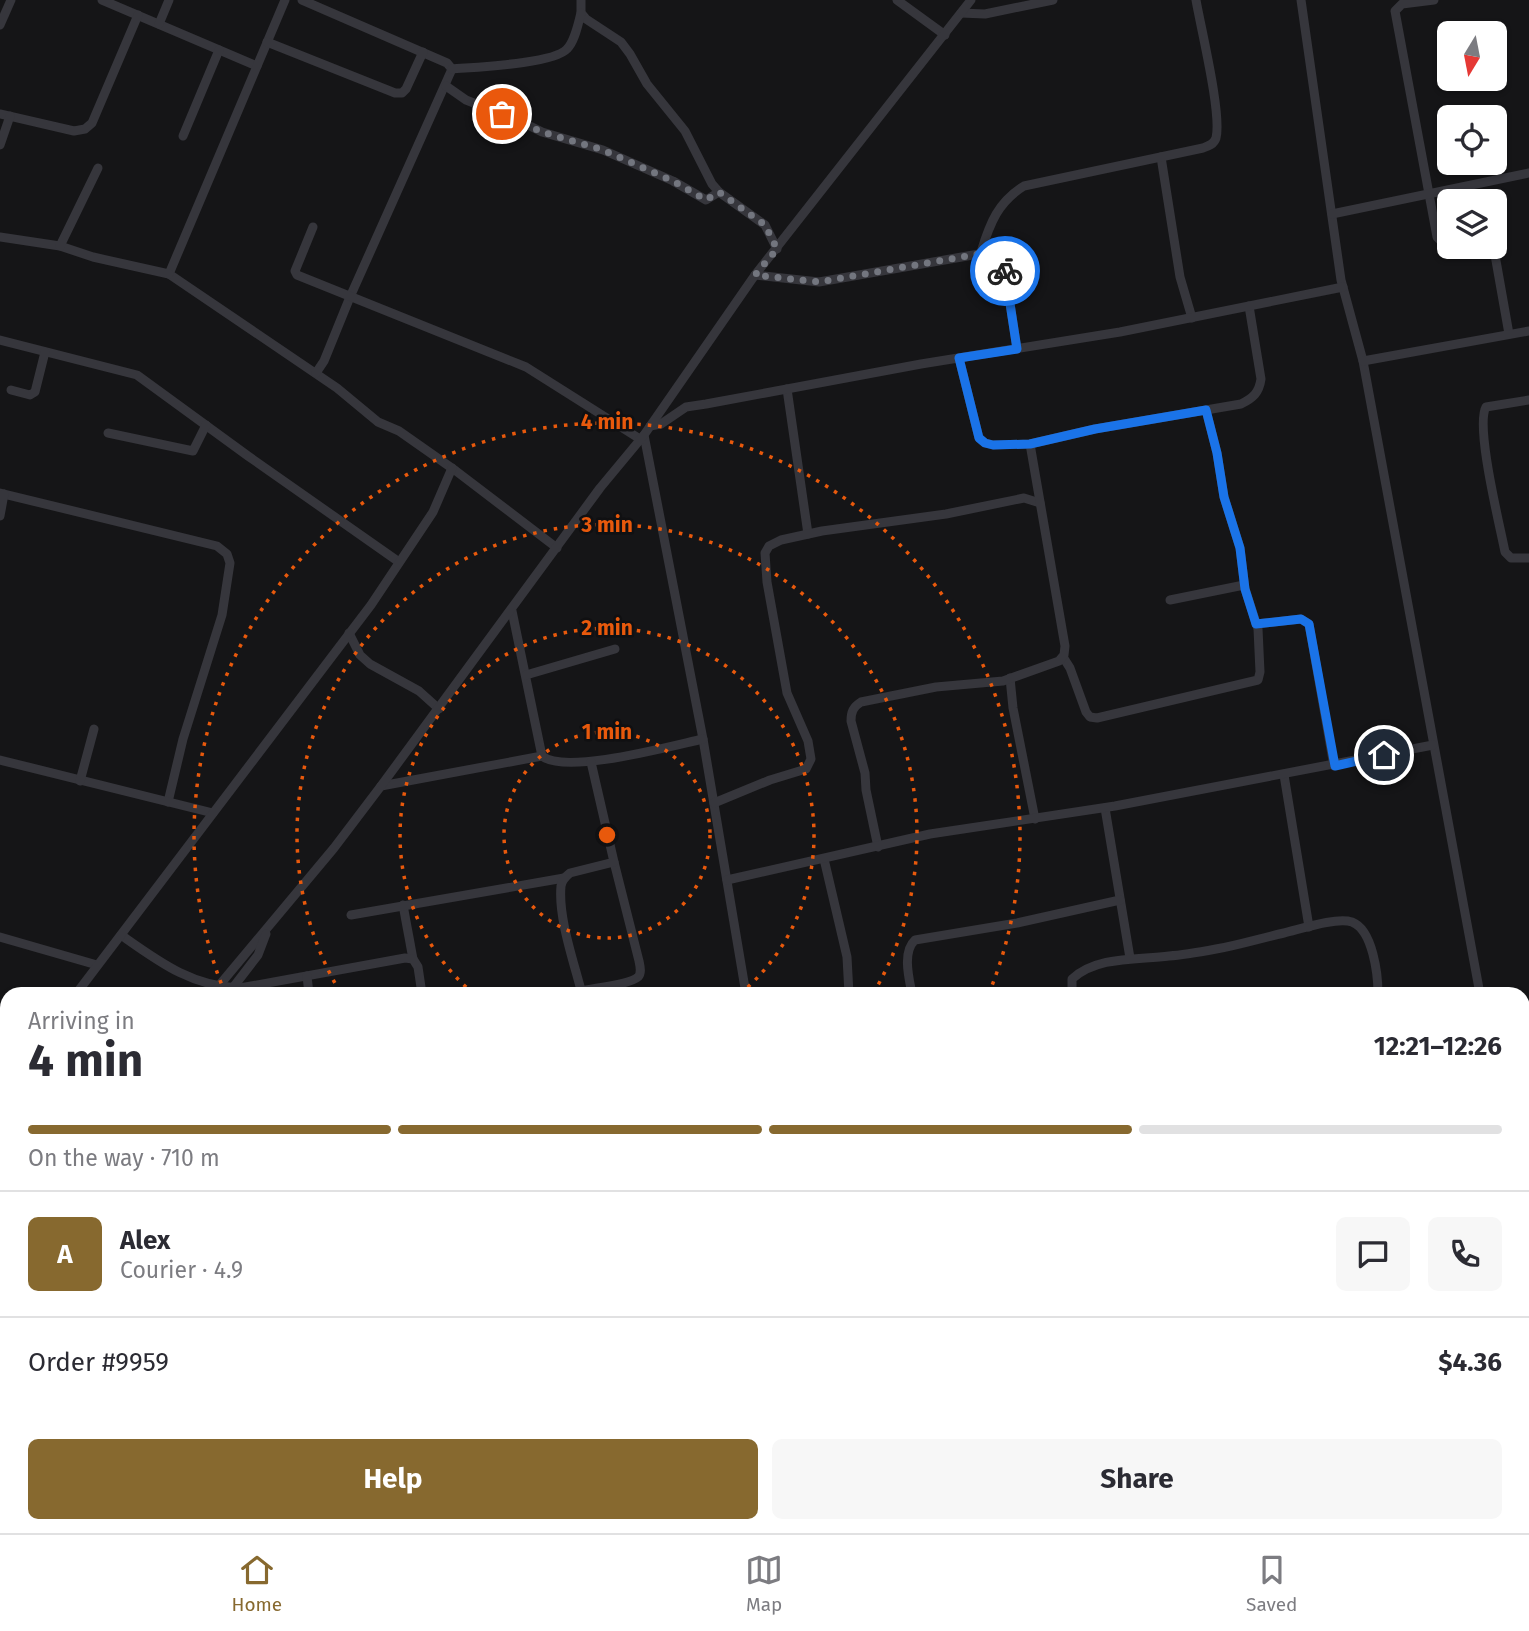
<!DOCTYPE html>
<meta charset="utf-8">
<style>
:root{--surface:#fff;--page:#f7f7f7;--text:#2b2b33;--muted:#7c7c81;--line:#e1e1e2;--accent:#87692f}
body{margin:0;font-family:"Fira Sans",sans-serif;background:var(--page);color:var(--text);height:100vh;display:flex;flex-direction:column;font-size:26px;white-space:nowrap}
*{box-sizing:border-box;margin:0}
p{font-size:23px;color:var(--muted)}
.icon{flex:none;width:38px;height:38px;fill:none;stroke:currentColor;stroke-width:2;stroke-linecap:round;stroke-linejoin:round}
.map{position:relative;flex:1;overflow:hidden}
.panel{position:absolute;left:0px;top:987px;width:1530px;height:546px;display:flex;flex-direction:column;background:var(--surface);border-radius:21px 21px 0 0;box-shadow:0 2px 5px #0004}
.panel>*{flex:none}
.needle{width:46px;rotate:190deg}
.tools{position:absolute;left:1437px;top:21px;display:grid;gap:14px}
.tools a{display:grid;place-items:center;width:70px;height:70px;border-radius:10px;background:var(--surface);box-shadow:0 2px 5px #0004;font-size:35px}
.pin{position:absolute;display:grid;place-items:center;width:60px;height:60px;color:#fff;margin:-30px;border:4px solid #fff;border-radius:50%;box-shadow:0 2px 7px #0007}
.courier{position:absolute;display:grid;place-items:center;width:70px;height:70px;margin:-35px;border:5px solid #1a73e8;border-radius:50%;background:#fff;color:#222;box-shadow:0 2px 9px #0007}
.summary em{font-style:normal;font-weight:700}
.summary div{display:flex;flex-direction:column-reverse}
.summary{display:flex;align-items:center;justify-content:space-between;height:119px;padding:0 28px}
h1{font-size:46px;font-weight:700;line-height:52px}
.bar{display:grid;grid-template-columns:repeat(4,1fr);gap:10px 7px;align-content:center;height:84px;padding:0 28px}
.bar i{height:9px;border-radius:5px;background:var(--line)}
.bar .selected{background:var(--accent)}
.bar p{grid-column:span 4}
.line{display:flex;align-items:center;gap:18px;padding:0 28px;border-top:2px solid var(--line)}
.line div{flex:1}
.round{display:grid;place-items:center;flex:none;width:74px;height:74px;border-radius:10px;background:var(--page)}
.button{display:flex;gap:14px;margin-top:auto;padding:14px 28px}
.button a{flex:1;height:80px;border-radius:10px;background:var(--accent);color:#fff;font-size:28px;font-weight:700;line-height:80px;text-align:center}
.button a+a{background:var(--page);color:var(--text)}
.tabs{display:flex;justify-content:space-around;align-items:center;height:98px;border-top:2px solid var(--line);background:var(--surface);font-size:19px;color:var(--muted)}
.tabs a{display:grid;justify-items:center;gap:4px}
.tabs .selected{color:var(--accent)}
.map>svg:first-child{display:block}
</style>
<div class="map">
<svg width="1529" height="1533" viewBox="0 0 1529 1533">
<rect width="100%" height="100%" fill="#151517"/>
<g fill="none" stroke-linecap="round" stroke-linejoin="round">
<g stroke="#36363c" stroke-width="9">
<polyline points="102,0 257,66"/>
<polyline points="285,0 169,274 337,388 378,422 399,431 456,471 557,548"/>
<polyline points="302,0 447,63 452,69 350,297 324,361 316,373"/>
<polyline points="581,0 581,13 586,19 621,42 630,54 647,84 685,131 712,184 719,192 765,225 777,249"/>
<polyline points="897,0 945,35"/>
<polyline points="1301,0 1341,280 1363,361 1480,994"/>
<polyline points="1434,0 1402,4 1395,11 1437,237 1443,243 1449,244"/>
<polyline points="961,13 985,14 1053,0"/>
<polyline points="159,24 169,0"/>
<polyline points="0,25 11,0"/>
<polyline points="267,42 395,93 402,93 406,89 423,52"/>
<path d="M 452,69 C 475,67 553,64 567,49 C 575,41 578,24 581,13"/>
<polyline points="446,86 466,100 520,121 542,132 603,150 673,181 706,200 719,192"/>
<polyline points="0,114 74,131 85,129 92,123 138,15"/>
<polyline points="183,136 219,50"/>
<polyline points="0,145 10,116"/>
<polyline points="1161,157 1180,277 1192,318"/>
<polyline points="1332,214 1529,173"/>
<polyline points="313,227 295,271 297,275 526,367 640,439"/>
<polyline points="0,237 60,246 93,257 169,274"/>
<polyline points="60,246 98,168"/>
<polyline points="1482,247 1491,250 1495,255 1509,334"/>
<path d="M 981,252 C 990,223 998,202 1024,186 L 1203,148 C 1209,146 1214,144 1216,138 C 1222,114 1201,29 1196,0"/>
<polyline points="755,275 819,282 990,252 1002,258 1004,264 1017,349"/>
<polyline points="0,340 137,375 248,456 399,562"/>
<path d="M 959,358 L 979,438 L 985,443 L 993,445 L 1030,444 L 1095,429 L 1241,404 C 1253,398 1259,393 1261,379 L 1249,306"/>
<polyline points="1363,361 1529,331"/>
<polyline points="787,389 808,534"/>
<polyline points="11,390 30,395 35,392 45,352"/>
<path d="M 1529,400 L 1486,407 C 1475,426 1500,526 1505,552 L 1511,558 L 1529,558"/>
<polyline points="650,426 661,424 686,407 706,404 921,364 1120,332 1343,287"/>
<polyline points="108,433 193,451 206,425"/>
<polyline points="644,435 703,739 746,994"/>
<polyline points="0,493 217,546 227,554 230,563 222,615 183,739 168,802"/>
<polyline points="0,516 4,494"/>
<polyline points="1170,600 1244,585"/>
<path d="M 512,611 L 542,756 C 565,775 671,746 703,739"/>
<polyline points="1256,624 1301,619 1309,624 1334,766"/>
<polyline points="349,633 360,655 370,664 419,691 439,709"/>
<polyline points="1063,657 1070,668 1086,712 1090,717 1097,718 1258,680 1260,672 1258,629 1245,589 1240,548 1224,497 1217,453 1206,410"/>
<polyline points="526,675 615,649"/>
<polyline points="1010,678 1013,708 1035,819"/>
<polyline points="0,760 213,813"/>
<polyline points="1284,775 1309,927"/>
<polyline points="80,781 94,729"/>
<polyline points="381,786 542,756"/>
<polyline points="714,803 770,780 806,769 811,759 808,741 787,693 767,582 765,553 769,546 781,540 822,531 946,514 1024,498 1040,503"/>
<polyline points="1105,808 1130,958"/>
<path d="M 878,847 L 866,790 L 865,773 L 851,721 C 851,712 853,707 861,702 L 936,687 L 1003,681 L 1059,661 L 1064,655 L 1065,646 L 1030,444"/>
<polyline points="824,859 847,957 849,994"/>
<polyline points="727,880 930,834 1115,806 1433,745"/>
<polyline points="403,905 413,959"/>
<polyline points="351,915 564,878"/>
<path d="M 121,935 C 158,961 192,987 240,988 L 405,958 L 413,959 L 418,967 L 422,994"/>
<polyline points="0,937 97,965"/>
<polyline points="307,976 309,994"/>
<path d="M 581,991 C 593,988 629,985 638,977 C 642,973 640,966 639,961 L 614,862"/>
<polyline points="76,994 371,605 433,512 452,468"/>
<polyline points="212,994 334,848 381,786 600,488 644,435 755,275 971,0"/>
<polyline points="228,994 258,955 266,934"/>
<path d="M 582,994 C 574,962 558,918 561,886 C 562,880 565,877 570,873 L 614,862 L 591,762"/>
<path d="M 912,994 C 909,978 902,952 915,940 L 1017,923 L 1120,900"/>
<path d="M 1072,994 L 1072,979 C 1097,956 1137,960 1169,956 C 1184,955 1200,952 1216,949 C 1239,945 1261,938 1284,933 C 1301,929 1336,917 1352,922 C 1373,930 1378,975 1378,994"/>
<polyline points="0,1090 7,1081"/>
<polyline points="1522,1090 1529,1087"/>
<polyline points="0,1130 7,1132"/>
<polyline points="0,1173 7,1160"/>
<polyline points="1522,1207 1529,1244"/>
<polyline points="1413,1526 1415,1533"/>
<polyline points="86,1533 91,1526"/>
<polyline points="236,1533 238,1526"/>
<polyline points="779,1533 781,1526"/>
</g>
<g stroke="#61646d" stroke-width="16">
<polyline points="0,1422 7,1424"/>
<polyline points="382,1526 408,1533"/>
</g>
</g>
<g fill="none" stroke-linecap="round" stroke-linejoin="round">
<polyline stroke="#73767f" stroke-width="7" stroke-dasharray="0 12.6" points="502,114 542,132 603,150 673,181 706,200 719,192 765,225 777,249 755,275 819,282 990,252 1002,258 1005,271"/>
<polyline stroke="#1a73e8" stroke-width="9" points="1005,271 1017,349 959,358 979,438 985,443 993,445 1030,444 1095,429 1206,410 1217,453 1224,497 1240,548 1245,589 1256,624 1301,619 1309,624 1335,766 1384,755"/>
</g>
<g fill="none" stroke="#e8590c" stroke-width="3.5" stroke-dasharray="3.5 7">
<circle cx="607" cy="835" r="103"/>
<path d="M474 994A207 207 0 1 1 740 994"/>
<path d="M340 992A310 310 0 1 1 874 992"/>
<path d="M225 993A413 413 0 1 1 989 993"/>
</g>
<circle cx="607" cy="835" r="10" fill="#e8590c" stroke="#101012" stroke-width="3.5"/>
<g font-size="21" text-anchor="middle" font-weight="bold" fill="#e8590c" stroke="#101012" stroke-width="5" stroke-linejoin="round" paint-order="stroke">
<text x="607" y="429">4 min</text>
<text x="607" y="532">3 min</text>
<text x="607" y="635">2 min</text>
<text x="607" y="739">1 min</text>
</g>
</svg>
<div class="tools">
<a><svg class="needle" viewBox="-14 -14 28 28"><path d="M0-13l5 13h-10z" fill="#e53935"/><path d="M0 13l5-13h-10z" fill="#7c7c81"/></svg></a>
<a><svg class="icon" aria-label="locate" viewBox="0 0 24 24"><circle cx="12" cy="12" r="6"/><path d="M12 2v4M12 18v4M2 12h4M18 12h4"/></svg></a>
<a><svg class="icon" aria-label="layers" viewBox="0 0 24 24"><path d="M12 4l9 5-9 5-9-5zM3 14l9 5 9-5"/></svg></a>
</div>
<div class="pin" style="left:502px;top:114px;background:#ea580c"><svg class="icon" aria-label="bag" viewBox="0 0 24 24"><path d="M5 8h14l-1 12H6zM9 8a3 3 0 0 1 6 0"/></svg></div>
<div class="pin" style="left:1384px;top:755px;background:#1f2937"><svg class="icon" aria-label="home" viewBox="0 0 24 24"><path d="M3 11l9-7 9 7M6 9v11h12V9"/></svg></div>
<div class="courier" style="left:1005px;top:271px"><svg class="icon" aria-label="bike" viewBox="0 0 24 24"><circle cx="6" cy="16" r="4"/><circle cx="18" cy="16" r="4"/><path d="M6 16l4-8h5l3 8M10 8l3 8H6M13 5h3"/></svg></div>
<section class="panel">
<div class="summary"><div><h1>4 min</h1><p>Arriving in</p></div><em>12:21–12:26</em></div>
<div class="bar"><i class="selected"></i><i class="selected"></i><i class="selected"></i><i></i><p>On the way · 710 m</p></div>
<div class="line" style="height:126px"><b class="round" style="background:var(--accent);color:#fff">A</b><div><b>Alex</b><p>Courier · 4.9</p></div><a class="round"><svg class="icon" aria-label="chat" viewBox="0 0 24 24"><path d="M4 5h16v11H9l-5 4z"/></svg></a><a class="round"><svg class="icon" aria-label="phone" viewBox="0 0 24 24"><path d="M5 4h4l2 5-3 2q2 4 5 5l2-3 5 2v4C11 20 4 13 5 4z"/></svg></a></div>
<div class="line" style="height:91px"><div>Order #9959</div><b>$4.36</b></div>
<div class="button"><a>Help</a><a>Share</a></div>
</section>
</div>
<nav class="tabs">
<a class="selected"><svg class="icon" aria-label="home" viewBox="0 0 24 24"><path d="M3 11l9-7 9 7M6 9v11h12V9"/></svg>Home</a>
<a><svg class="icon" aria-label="map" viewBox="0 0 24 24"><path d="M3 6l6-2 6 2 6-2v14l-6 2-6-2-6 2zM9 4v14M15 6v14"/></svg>Map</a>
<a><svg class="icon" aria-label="saved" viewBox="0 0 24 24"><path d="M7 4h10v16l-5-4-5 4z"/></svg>Saved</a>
</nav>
